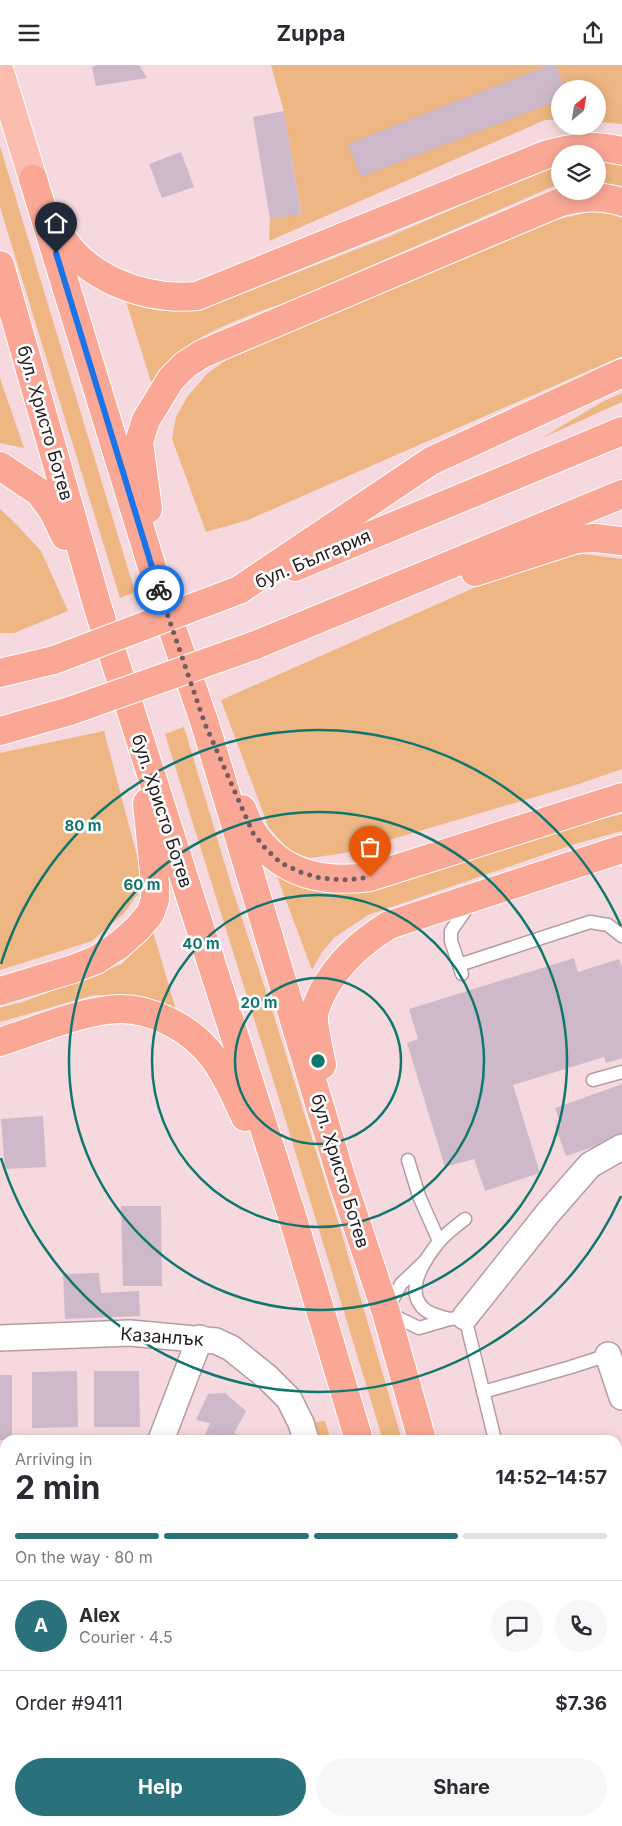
<!DOCTYPE html>
<meta charset="utf-8">
<style>
:root{--surface:#fff;--page:#f7f7f7;--text:#2b2b33;--muted:#7c7c81;--line:#e1e1e2;--accent:#29727b}
body{margin:0;font-family:Inter,sans-serif;background:var(--page);color:var(--text);height:100vh;display:flex;flex-direction:column;font-size:19px;white-space:nowrap}
*{box-sizing:border-box;margin:0}
p{font-size:16px;color:var(--muted)}
.icon{flex:none;width:28px;height:28px;fill:none;stroke:currentColor;stroke-width:2;stroke-linecap:round;stroke-linejoin:round}
.map{position:relative;flex:1;overflow:hidden}
.sheet{position:absolute;left:0px;top:1370px;width:622px;height:391px;display:flex;flex-direction:column;background:var(--surface);border-radius:15px 15px 0 0;box-shadow:0 2px 12px #0003}
.sheet>*{flex:none}
.needle{width:32px;rotate:30deg}
.controls{position:absolute;left:551px;top:15px;display:grid;gap:10px}
.controls a{display:grid;place-items:center;width:55px;height:55px;border-radius:50%;background:var(--surface);box-shadow:0 2px 12px #0003;font-size:25px}
.pin{position:absolute;display:grid;place-items:center;width:42px;height:42px;color:#fff;margin:-51px -21px;border-radius:50% 50% 50% 0;rotate:-45deg;box-shadow:0 0 5px #0007}
.pin .icon{rotate:45deg}
.courier{position:absolute;display:grid;place-items:center;width:50px;height:50px;margin:-25px;border:4px solid #1a73e8;border-radius:50%;background:#fff;color:#222;box-shadow:0 1px 6px #0007}
.headline em{font-style:normal;font-weight:700}
.headline div{display:flex;flex-direction:column-reverse}
.headline{display:flex;align-items:center;justify-content:space-between;height:85px;padding:0 15px}
h1{font-size:32px;font-weight:700;line-height:38px}
.bar{display:grid;grid-template-columns:repeat(4,1fr);gap:8px 5px;align-content:center;height:60px;padding:0 15px}
.bar i{height:6px;border-radius:4px;background:var(--line)}
.bar .active{background:var(--accent)}
.bar p{grid-column:span 4}
.line{display:flex;align-items:center;gap:12px;padding:0 15px;border-top:1px solid var(--line)}
.line div{flex:1}
.round{display:grid;place-items:center;flex:none;width:52px;height:52px;border-radius:26px;background:var(--page)}
.cta{display:flex;gap:10px;margin-top:auto;padding:10px 15px}
.cta a{flex:1;height:58px;border-radius:30px;background:var(--accent);color:#fff;font-size:20px;font-weight:700;line-height:58px;text-align:center}
.cta a+a{background:var(--page);color:var(--text)}
header{display:flex;justify-content:space-between;align-items:center;height:65px;padding:0 15px;background:var(--surface);font-size:22px;font-weight:700}
.map>svg:first-child{display:block}
</style>
<header><svg class="icon" aria-label="menu" viewBox="0 0 24 24"><path d="M4 6h16M4 12h16M4 18h16"/></svg>Zuppa<svg class="icon" aria-label="share" viewBox="0 0 24 24"><path d="M12 15V3M7 8l5-5 5 5M5 13v7h14v-7"/></svg></header>
<div class="map">
<svg width="622" height="1761" viewBox="0 0 622 1761">
<rect width="100%" height="100%" fill="#f5d9df"/>
<g fill="#edb682">
<polygon points="271,0 622,0 622,59 598,57 598,24 560,24 560,55 545,55 269,176 270,154 301,148 284,47"/>
<polygon points="0,81 135,527 120,533 0,142"/>
<polygon points="598,94 622,95 622,122 617,120 598,120"/>
<path d="M 560,99 L 560,120 L 556,120 L 292,235 C 254,249 203,264 174,293 C 165,301 159,311 152,320 L 124,230 L 184,244 L 203,244 L 386,173 L 553,101 Z"/>
<polygon points="599,144 622,148 622,291 248,455 206,467 172,374 176,352 188,331 208,308 228,294 557,155"/>
<polygon points="0,313 24,383 0,378"/>
<polygon points="622,328 622,337 540,374 602,337"/>
<polygon points="0,444 15,458 41,486 68,546 14,568 0,568"/>
<polygon points="583,489 622,494 622,704 579,719 345,788 309,793 289,785 269,763 221,635 535,496"/>
<polygon points="184,662 232,823 273,948 343,1173 402,1375 383,1375 281,1040 165,669"/>
<polygon points="104,666 141,806 141,824 124,848 92,876 0,905 0,688"/>
<polygon points="622,749 622,766 575,779 368,850 335,872 322,887 312,905 275,806 288,815 521,775"/>
<polygon points="152,863 176,945 147,932 94,930 0,957 0,943 23,937 122,899 140,880"/>
<polygon points="325,1356 331,1375 319,1375 315,1357"/>
<polygon points="398,1756 447,1756 448,1761 399,1761"/>
<polygon points="500,1756 519,1756 521,1761 501,1761"/>
</g>
<g fill="#cdb9ca">
<polygon points="97,0 139,0 147,13 96,21 92,2"/>
<polygon points="549,0 556,0 565,24 560,24 560,35 361,112 348,79"/>
<polygon points="284,46 301,149 270,154 253,52"/>
<polygon points="181,87 194,122 162,133 149,99"/>
<polygon points="574,893 578,907 619,894 622,902 622,993 606,998 604,992 513,1020 540,1108 485,1126 474,1094 445,1102 407,978 418,974 409,944"/>
<polygon points="622,1019 622,1072 566,1091 555,1061 561,1060 555,1043"/>
<polygon points="43,1051 46,1102 5,1104 1,1054"/>
<polygon points="121,1141 161,1141 162,1221 123,1221"/>
<polygon points="99,1208 101,1228 139,1226 140,1251 65,1254 63,1209"/>
<polygon points="77,1306 78,1362 32,1363 32,1307"/>
<polygon points="94,1306 139,1306 140,1362 94,1362"/>
<rect x="0" y="1310" width="12" height="65"/>
<polygon points="225,1328 246,1346 234,1368 247,1375 203,1375 210,1358 196,1355 208,1329"/>
<polygon points="618,1382 622,1395 622,1509 618,1510"/>
<polygon points="0,1435 5,1436 5,1490 0,1489"/>
<polygon points="622,1579 622,1607 618,1608 618,1580"/>
<polygon points="622,1638 622,1690 618,1692 618,1639"/>
<polygon points="0,1642 5,1644 5,1693 0,1691"/>
<polygon points="65,1756 94,1756 104,1761 63,1761"/>
<polygon points="292,1756 348,1756 348,1758 358,1757 358,1761 292,1761"/>
</g>
<g fill="none" stroke-linecap="round" stroke-linejoin="round">
<defs>
<g id="service">
<polyline points="459,900 590,857 608,860 622,871"/>
<polyline points="462,909 451,876 451,866 471,837"/>
<polyline points="593,1015 622,1007"/>
<polyline points="408,1095 419,1131 439,1176"/>
<polyline points="426,1195 401,1219 386,1247 419,1263 450,1254 465,1252 495,1375"/>
<path d="M 450,1254 C 441,1252 428,1249 422,1242 C 405,1223 426,1193 438,1178 C 445,1169 456,1161 465,1154"/>
<polyline points="483,1327 571,1302 608,1290"/>
<polyline points="618,1636 620,1639"/>
<polyline points="604,1756 605,1761"/>
</g>
<g id="minor">
<polyline points="465,1252 548,1148 590,1100 622,1082"/>
<polyline points="0,1273 130,1268 216,1276 231,1283 267,1312 289,1334 301,1358 306,1375"/>
<polyline points="608,1290 622,1332"/>
<polyline points="161,1375 200,1273"/>
<polyline points="0,1506 5,1506"/>
<polyline points="618,1542 622,1541"/>
<polyline points="381,1756 382,1761"/>
<polyline points="5,1761 7,1756"/>
</g>
<polyline id="primary" points="0,7 33,114"/>
<g id="trunk">
<polyline points="33,114 159,525 205,659 342,1115 386,1247 422,1375"/>
<path d="M 55,160 C 79,212 143,236 197,231 L 545,90 C 573,82 593,79 622,86"/>
<polyline points="0,200 98,543 293,1154 359,1375"/>
<polyline points="0,401 39,427 53,446 65,471"/>
<path d="M 148,444 L 139,377 L 146,355 L 171,314 L 185,300 L 202,289 L 558,138 C 580,132 600,130 622,137"/>
<polyline points="295,502 622,366"/>
<polyline points="475,507 577,474 595,473 622,476"/>
<polyline points="239,525 431,396 622,308"/>
<polyline points="253,581 622,429"/>
<polyline points="0,608 54,595"/>
<polyline points="0,666 70,646"/>
<path d="M 242,744 C 246,752 249,762 254,769 C 282,810 323,818 370,812 L 622,732"/>
<polyline points="0,926 73,904 96,895 119,880 137,864 150,849 155,835 155,817 147,738"/>
<path d="M 0,977 C 34,966 86,944 121,944 C 138,944 154,949 168,956 C 187,965 203,978 215,995 C 227,1012 236,1032 245,1052"/>
<path d="M 322,1000 C 320,988 313,961 314,950 C 315,943 319,935 322,928 C 338,898 360,878 389,860 L 622,784"/>
<polyline points="476,1756 477,1761"/>
<polyline points="545,1756 547,1761"/>
</g>
</defs>
<use href="#service" stroke="#b69ca2" stroke-width="15"/>
<use href="#minor" stroke="#b69ca2" stroke-width="28"/>
<use href="#primary" stroke="#fff" stroke-width="30"/>
<use href="#trunk" stroke="#fff" stroke-width="30"/>
<use href="#service" stroke="#fff" stroke-width="12"/>
<use href="#minor" stroke="#fff" stroke-width="25"/>
<use href="#primary" stroke="#fbbdb0" stroke-width="28"/>
<use href="#trunk" stroke="#faa796" stroke-width="28"/>
<defs>
<g id="trunk-bridge">
<polyline points="54,595 239,525"/>
<polyline points="70,646 253,581"/>
</g>
</defs>
<use href="#trunk-bridge" stroke="#fff" stroke-width="30" stroke-linecap="butt"/>
<use href="#trunk-bridge" stroke="#faa796" stroke-width="28"/>
</g>
<g fill="none" stroke-linecap="round" stroke-linejoin="round">
<polyline stroke="#6e5e61" stroke-width="5" stroke-dasharray="0 9" points="159,525 205,659 253,768 266,784 281,798 300,807 320,813 334,814 347,815 370,812"/>
<polyline stroke="#1a73e8" stroke-width="6" points="56,188 159,525"/>
</g>
<g fill="none" stroke="#0f766e" stroke-width="2.5">
<circle cx="318" cy="996" r="83"/>
<circle cx="318" cy="996" r="166"/>
<circle cx="318" cy="996" r="249"/>
<path d="M621 1131A332 332 0 0 1 1 1093M1 899A332 332 0 0 1 621 861"/>
</g>
<g text-anchor="middle" stroke-width="5" stroke-linejoin="round" paint-order="stroke">
<g font-size="18" fill="#251b1d" stroke="#fff">
<text transform="translate(45 358) rotate(74)" y="6">бул. Христо Ботев</text>
<text transform="translate(313 494) rotate(-23)" y="6">бул. България</text>
<text transform="translate(162 746) rotate(72)" y="6">бул. Христо Ботев</text>
<text transform="translate(340 1106) rotate(73)" y="6">бул. Христо Ботев</text>
<text transform="translate(162 1272) rotate(4)" y="6">Казанлък</text>
</g>
</g>
<circle cx="318" cy="996" r="8" fill="#0f766e" stroke="#fff" stroke-width="2.5"/>
<g font-size="15" text-anchor="middle" font-weight="bold" fill="#0f766e" stroke="#fff" stroke-width="5" stroke-linejoin="round" paint-order="stroke">
<text x="83" y="766">80 m</text>
<text x="142" y="825">60 m</text>
<text x="201" y="884">40 m</text>
<text x="259" y="943">20 m</text>
</g>
</svg>
<div class="controls">
<a><svg class="needle" viewBox="-14 -14 28 28"><path d="M0-13l5 13h-10z" fill="#e53935"/><path d="M0 13l5-13h-10z" fill="#7c7c81"/></svg></a>
<a><svg class="icon" aria-label="layers" viewBox="0 0 24 24"><path d="M12 4l9 5-9 5-9-5zM3 14l9 5 9-5"/></svg></a>
</div>
<div class="pin" style="left:370px;top:812px;background:#ea580c"><svg class="icon" aria-label="bag" viewBox="0 0 24 24"><path d="M5 8h14l-1 12H6zM9 8a3 3 0 0 1 6 0"/></svg></div>
<div class="pin" style="left:56px;top:188px;background:#1f2937"><svg class="icon" aria-label="home" viewBox="0 0 24 24"><path d="M3 11l9-7 9 7M6 9v11h12V9"/></svg></div>
<div class="courier" style="left:159px;top:525px"><svg class="icon" aria-label="bike" viewBox="0 0 24 24"><circle cx="6" cy="16" r="4"/><circle cx="18" cy="16" r="4"/><path d="M6 16l4-8h5l3 8M10 8l3 8H6M13 5h3"/></svg></div>
<section class="sheet">
<div class="headline"><div><h1>2 min</h1><p>Arriving in</p></div><em>14:52–14:57</em></div>
<div class="bar"><i class="active"></i><i class="active"></i><i class="active"></i><i></i><p>On the way · 80 m</p></div>
<div class="line" style="height:90px"><b class="round" style="background:var(--accent);color:#fff">A</b><div><b>Alex</b><p>Courier · 4.5</p></div><a class="round"><svg class="icon" aria-label="chat" viewBox="0 0 24 24"><path d="M4 5h16v11H9l-5 4z"/></svg></a><a class="round"><svg class="icon" aria-label="phone" viewBox="0 0 24 24"><path d="M5 4h4l2 5-3 2q2 4 5 5l2-3 5 2v4C11 20 4 13 5 4z"/></svg></a></div>
<div class="line" style="height:65px"><div>Order #9411</div><b>$7.36</b></div>
<div class="cta"><a>Help</a><a>Share</a></div>
</section>
</div>
